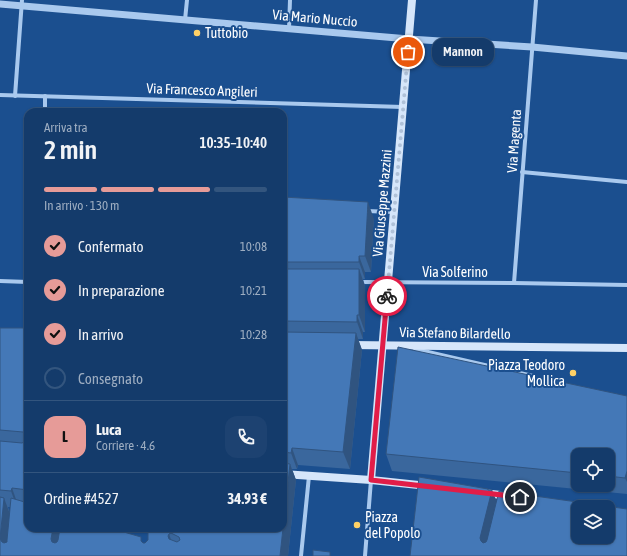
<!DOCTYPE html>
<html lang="it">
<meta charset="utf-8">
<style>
:root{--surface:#143b6b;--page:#1d4271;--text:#f1f3f6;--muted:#9dadc1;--line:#33557e;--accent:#e69b98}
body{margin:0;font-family:"Asap Condensed",sans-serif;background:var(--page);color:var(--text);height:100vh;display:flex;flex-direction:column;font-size:15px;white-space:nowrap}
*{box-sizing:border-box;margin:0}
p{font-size:13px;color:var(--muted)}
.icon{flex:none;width:22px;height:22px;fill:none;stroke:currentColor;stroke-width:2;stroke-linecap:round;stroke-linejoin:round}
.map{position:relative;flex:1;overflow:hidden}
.panel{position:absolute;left:24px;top:108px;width:263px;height:424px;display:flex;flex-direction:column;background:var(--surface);border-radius:12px;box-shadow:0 1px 3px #0004,0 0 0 1px var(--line)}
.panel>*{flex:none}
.fabs{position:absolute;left:571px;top:448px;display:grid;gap:8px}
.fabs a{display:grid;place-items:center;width:44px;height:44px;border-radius:8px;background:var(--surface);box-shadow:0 1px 3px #0004,0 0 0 1px var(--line);font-size:20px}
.pin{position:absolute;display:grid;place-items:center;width:34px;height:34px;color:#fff;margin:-17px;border:2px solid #fff;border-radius:50%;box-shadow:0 1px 4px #0007}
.courier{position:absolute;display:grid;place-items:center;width:40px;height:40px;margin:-20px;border:3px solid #e11d48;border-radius:50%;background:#fff;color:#222;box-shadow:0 1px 5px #0007}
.bubble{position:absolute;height:28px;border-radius:12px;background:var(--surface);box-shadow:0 1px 3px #0004,0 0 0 1px var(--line);font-size:13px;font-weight:600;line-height:28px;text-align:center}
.headline em{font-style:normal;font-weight:600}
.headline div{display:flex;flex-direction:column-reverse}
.headline{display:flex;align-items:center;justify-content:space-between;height:68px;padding:0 20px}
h1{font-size:26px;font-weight:600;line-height:30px}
.bar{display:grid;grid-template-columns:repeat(4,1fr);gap:6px 4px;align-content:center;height:48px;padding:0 20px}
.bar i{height:5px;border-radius:3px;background:var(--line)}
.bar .current{background:var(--accent)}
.bar p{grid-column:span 4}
.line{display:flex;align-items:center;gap:10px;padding:0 20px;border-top:1px solid var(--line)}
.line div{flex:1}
.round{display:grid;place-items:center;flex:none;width:42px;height:42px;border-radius:12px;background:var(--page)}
ol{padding:0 20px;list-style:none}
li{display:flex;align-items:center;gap:12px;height:44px}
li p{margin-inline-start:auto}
li .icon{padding:4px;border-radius:50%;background:var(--accent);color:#111;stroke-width:4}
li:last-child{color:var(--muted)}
li i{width:22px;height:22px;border:2px solid var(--line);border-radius:50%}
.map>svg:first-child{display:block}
</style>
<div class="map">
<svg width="627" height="556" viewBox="0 0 627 556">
<rect width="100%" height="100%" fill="#1b4f8f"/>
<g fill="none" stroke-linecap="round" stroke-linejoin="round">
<g stroke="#a9c9ee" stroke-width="4">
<polyline points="185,20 187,0"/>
<polyline points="289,29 290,0"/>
<polyline points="0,95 403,107"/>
<polyline points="15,96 22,0"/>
<polyline points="45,96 45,112"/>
<polyline points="522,172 627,182"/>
<polyline points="366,211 394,212"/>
<polyline points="0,281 28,282"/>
<polyline points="359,282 514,283 627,285"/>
<polyline points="514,283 536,0"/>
<polyline points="415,349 533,376"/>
<polyline points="301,556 309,476"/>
<polyline points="365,556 371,480"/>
</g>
<polyline stroke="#a9c9ee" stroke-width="7" points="0,4 409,39 532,47 627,56"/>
<g stroke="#d6e6fa" stroke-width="8">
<polyline points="350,345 627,348"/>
<polyline points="283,474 371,480 428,486"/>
<polyline points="371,480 412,0"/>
<polyline points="483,493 509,496"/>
</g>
</g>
<g fill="#3a679d" fill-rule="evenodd">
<path d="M 283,197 L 374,219 L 371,272 L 365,272 L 365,279 L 363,279 L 365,286 L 365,332 L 363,332 L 363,339 L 358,339 L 362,350 L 350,469 L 298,465 L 297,469 L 292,469 L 296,480 L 288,556 L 0,556 L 0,328 L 28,328 L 28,528 L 142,542 L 143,543 L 145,543 L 148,540 L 150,530 L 149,528 L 283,528 ZM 8,507 L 10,507 L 10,513 Z"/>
<path d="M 627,396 L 627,494 L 392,471 L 386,454 ZM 578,455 L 608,455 L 608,485 L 578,485 Z"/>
</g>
<g fill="#305480">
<polygon points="368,202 374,219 371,272 365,256"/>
<polygon points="359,256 365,272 365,279 359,262"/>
<polygon points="359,269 365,286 365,332 359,315"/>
<polygon points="357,315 363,332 363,339 357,322"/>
<polygon points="356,333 362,350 350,469 343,452"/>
<polygon points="292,448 298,465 297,469 291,453"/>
<polygon points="290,464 296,480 288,556 280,556"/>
<polygon points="627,471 627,482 625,478"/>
<polygon points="12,488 18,505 17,508 11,491"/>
<polygon points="488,489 491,497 492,490 499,507 487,556 480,538"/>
<polygon points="4,498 10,514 7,556 0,539"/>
<polygon points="53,528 62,528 58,555 51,539"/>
<polygon points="169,534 175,551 168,536"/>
</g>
<g fill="#4478b7" stroke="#305480" fill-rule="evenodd">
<polygon points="283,197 368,202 365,256 359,256 359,262 283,262"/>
<polygon points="283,269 359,269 359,315 357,315 357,322 283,321"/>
<polygon points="0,328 28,328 28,490 12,488 11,491 0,490 0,441 22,443 26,441 27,437 25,433 23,432 0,430"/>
<polygon points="283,332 356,333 343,452 292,448 291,453 283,452"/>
<polygon points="398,347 627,396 627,471 625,478 608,476 608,455 578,455 578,473 386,454"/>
<path d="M 283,463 L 290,464 L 280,556 L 0,556 L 0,497 L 4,498 L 0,539 L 2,542 L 4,543 L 7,542 L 7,540 L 11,498 L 28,503 L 28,528 L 53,528 L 51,539 L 52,542 L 55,543 L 57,542 L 58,540 L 60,528 L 110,528 L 141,537 L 141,541 L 143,543 L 145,543 L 148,540 L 148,532 L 150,529 L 149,528 L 283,528 ZM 171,533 L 179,537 L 180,540 L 177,542 L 169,539 L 168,536 L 169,534 Z"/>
<path d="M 419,477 L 488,489 L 488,490 L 492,490 L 480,538 L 481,541 L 483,543 L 486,542 L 487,540 L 499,491 L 627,509 L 627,556 L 410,556 ZM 578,507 L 608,507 L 608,537 L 578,537 Z"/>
<polygon points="313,550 330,552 330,556 313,556"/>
</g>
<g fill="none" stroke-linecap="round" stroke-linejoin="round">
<polyline stroke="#afc1d8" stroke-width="4" stroke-dasharray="0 7.2" points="387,296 408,52"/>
<polyline stroke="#e11d48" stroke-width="5" points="387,296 371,480 520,497"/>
</g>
<g fill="#ffd166" stroke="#1b4f8f" stroke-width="1.5">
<circle cx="197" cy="33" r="4"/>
<circle cx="573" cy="373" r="4"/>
<circle cx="357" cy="525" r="4"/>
</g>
<g text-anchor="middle" stroke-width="4" stroke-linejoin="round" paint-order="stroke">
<g font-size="14" fill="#fff" stroke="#1b4f8f">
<text transform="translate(315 18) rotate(5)" y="5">Via Mario Nuccio</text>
<text transform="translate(202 90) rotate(2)" y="5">Via Francesco Angileri</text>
<text transform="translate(514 141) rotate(-86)" y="5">Via Magenta</text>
<text transform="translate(382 203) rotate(-85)" y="5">Via Giuseppe Mazzini</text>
<text x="455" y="277">Via Solferino</text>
<text transform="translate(455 333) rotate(1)" y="5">Via Stefano Bilardello</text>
</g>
<g font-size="14" fill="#fff" stroke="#1b4f8f" text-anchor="start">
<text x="205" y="38">Tuttobio</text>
<text x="565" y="370" text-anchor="end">Piazza Teodoro<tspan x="565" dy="16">Mollica</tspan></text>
<text x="365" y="522">Piazza<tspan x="365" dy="16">del Popolo</tspan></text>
</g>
</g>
</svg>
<div class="fabs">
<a><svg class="icon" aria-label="locate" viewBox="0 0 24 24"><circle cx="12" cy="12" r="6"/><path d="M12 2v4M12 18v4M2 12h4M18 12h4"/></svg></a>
<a><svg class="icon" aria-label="layers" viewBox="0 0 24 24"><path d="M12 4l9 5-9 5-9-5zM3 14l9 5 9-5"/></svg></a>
</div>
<div class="pin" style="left:408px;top:52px;background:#ea580c"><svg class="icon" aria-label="bag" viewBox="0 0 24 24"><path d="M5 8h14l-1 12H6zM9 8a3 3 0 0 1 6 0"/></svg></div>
<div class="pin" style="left:520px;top:497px;background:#1f2937"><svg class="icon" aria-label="home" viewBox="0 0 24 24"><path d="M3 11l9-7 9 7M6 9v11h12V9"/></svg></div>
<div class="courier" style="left:387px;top:296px"><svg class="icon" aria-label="bike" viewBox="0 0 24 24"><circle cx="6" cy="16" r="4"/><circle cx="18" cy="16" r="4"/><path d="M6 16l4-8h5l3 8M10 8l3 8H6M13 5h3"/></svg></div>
<div class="bubble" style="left:432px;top:38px;width:62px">Mannon</div>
<section class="panel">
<div class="headline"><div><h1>2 min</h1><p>Arriva tra</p></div><em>10:35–10:40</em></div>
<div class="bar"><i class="current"></i><i class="current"></i><i class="current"></i><i></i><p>In arrivo · 130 m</p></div>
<ol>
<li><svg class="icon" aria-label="check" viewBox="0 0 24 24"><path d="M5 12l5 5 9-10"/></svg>Confermato<p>10:08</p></li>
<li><svg class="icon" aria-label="check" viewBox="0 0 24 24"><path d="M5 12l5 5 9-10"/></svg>In preparazione<p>10:21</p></li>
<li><svg class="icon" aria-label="check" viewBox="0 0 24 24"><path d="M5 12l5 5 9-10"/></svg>In arrivo<p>10:28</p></li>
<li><i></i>Consegnato</li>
</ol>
<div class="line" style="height:72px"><b class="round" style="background:var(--accent);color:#111">L</b><div><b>Luca</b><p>Corriere · 4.6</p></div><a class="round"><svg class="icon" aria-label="phone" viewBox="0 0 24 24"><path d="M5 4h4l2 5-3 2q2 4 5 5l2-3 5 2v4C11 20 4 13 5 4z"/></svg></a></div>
<div class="line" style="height:52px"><div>Ordine #4527</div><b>34.93 €</b></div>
</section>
</div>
